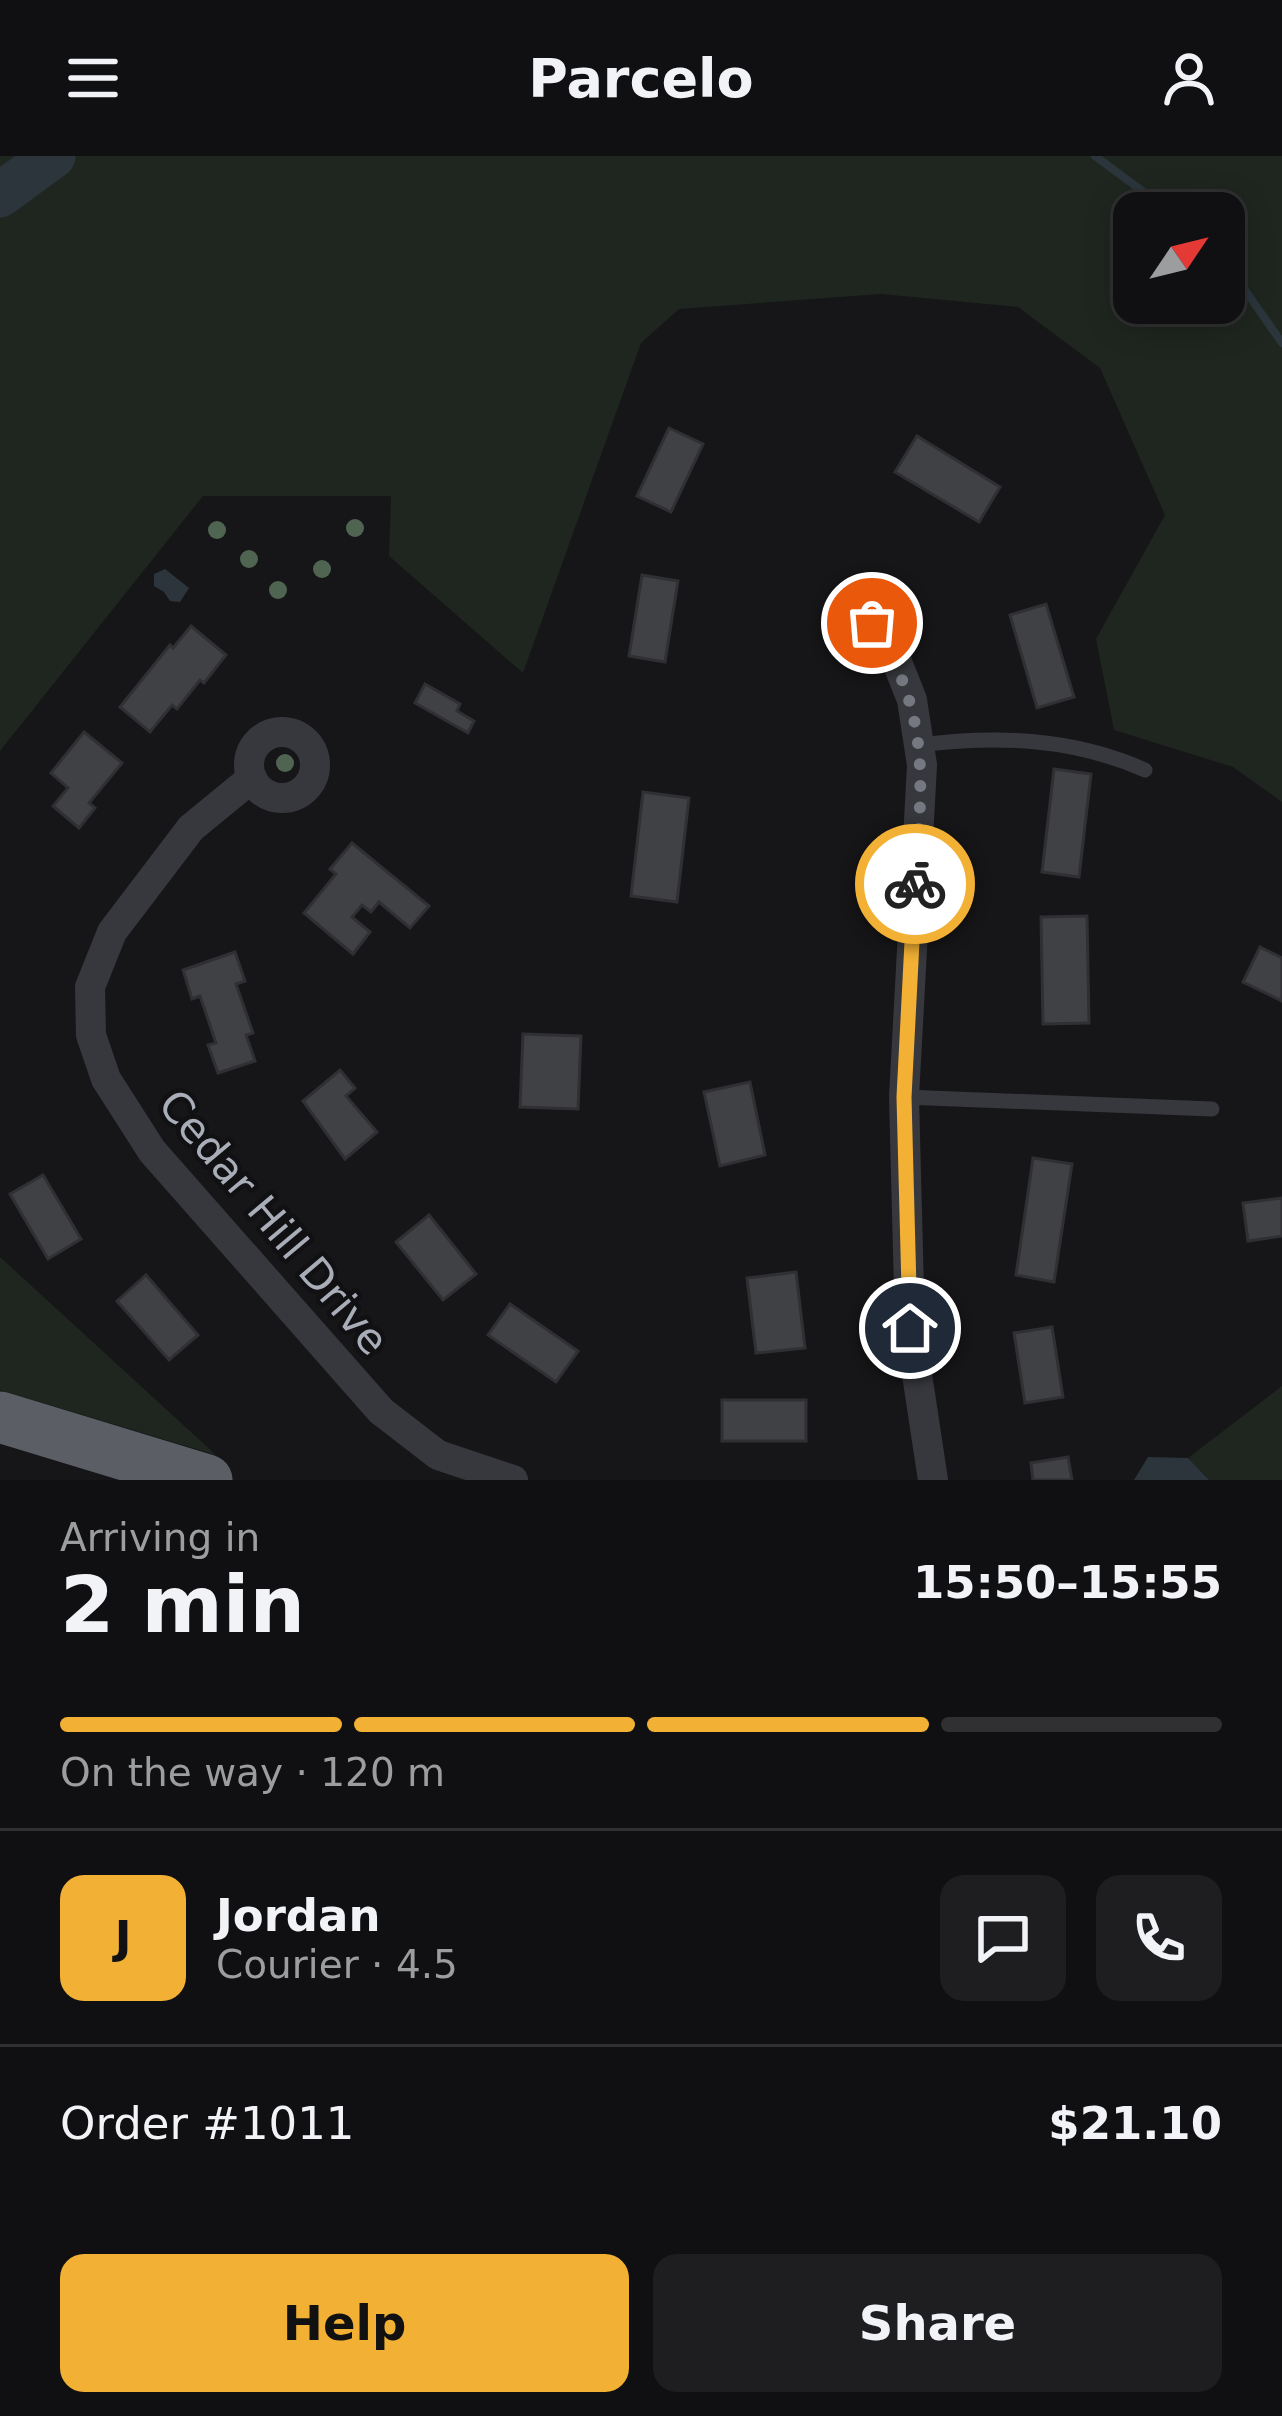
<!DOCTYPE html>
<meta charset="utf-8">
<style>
:root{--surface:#101012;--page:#1e1e20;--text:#f1f3f6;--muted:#9c9d9f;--line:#303032;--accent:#f2b134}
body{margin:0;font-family:"DejaVu Sans",sans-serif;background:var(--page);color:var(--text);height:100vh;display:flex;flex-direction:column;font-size:45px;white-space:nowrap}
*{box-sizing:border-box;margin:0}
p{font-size:39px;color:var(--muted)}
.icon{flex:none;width:66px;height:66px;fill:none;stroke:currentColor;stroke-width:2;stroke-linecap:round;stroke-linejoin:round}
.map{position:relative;height:1324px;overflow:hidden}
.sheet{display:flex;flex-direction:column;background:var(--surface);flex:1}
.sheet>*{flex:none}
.needle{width:78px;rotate:55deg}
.buttons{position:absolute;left:1113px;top:36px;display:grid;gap:24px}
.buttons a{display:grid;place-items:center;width:132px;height:132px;border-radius:24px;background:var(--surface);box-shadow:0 6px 30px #0003,0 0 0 3px var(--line);font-size:60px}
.pin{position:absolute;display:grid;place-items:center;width:102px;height:102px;color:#fff;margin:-51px;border:6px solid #fff;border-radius:50%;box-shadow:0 3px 12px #0007}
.courier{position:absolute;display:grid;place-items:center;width:120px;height:120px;margin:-60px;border:9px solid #f2b134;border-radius:50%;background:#fff;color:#222;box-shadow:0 3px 15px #0007}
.headline em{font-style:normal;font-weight:700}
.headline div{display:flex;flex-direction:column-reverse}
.headline{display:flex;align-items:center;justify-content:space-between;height:204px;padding:0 60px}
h1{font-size:78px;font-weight:700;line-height:90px}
.bar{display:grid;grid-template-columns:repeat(4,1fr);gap:18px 12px;align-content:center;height:144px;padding:0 60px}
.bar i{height:15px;border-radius:9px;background:var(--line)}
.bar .selected{background:var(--accent)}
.bar p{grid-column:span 4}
.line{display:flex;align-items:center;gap:30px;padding:0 60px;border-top:3px solid var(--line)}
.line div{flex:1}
.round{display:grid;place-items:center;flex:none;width:126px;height:126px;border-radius:24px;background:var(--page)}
.cta{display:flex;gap:24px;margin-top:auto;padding:24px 60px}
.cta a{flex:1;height:138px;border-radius:24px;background:var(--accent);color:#111;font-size:48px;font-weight:700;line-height:138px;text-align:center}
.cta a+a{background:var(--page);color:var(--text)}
header{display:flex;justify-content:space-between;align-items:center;height:156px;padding:0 60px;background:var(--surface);font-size:54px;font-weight:700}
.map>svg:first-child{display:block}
</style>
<header><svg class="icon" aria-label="menu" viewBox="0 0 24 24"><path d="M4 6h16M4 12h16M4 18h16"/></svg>Parcelo<svg class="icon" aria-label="person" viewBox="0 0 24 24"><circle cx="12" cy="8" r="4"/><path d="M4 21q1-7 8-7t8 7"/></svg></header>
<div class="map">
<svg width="1282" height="1324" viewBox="0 0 1282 1324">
<rect width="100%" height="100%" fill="#161618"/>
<g fill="#1e261f" fill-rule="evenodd">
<path d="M 0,0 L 1282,0 L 1282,646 L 1233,611 L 1114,574 L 1096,483 L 1165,359 L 1100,212 L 1018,151 L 881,138 L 679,153 L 641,187 L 523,517 L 389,400 L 391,340 L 203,340 L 0,595 ZM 1134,57 L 1224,57 L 1224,147 L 1134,147 Z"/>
<polygon points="0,1101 216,1299 0,1234"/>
<polygon points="1282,1230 1282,1324 1209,1324 1188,1302"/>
</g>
<g fill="#2c353c">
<polygon points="165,413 189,432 180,446 170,445 164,436 154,430 154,418"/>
<polygon points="1148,1301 1188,1302 1209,1324 1134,1324"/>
</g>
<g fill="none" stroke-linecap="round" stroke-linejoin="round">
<g stroke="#2c353c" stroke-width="8">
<polyline points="1095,0 1172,57"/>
<polyline points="1224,104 1282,187"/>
</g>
<polyline stroke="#2c353c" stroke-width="45" points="0,39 53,0"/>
</g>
<g fill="#404145" stroke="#303034" stroke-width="3">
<polygon points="669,272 703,288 671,356 637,340"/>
<polygon points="917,280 1000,331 979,366 895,316"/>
<polygon points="642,419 678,425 665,506 629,500"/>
<polygon points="1046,448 1074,541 1037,552 1010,459"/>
<polygon points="191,470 226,499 204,527 200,524 177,553 172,549 150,576 120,551 170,489 173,492"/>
<polygon points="425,528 460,548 457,555 474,565 468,577 415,547"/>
<polygon points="84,576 122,607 89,647 95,652 79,672 53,650 68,632 51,617"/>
<polygon points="1054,613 1091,618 1079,721 1042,716"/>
<polygon points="643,636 689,642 677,746 631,740"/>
<polygon points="352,687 429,750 410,772 379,746 371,756 362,749 352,761 370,776 353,798 304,757 336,718 330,713"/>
<polygon points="1087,760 1089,867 1043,868 1041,761"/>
<polygon points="1260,791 1282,802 1282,845 1243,826"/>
<polygon points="235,796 245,825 236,828 253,877 246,879 255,905 218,917 208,889 216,887 200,840 192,843 183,814"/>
<polygon points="523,878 581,880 578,953 520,951"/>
<polygon points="340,914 355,932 346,940 377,976 345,1003 303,945"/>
<polygon points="750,926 765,999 720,1010 704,936"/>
<polygon points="1033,1002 1072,1008 1054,1126 1016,1119"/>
<polygon points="43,1019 81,1083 48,1103 10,1038"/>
<polygon points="1282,1042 1282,1080 1248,1085 1243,1047"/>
<polygon points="429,1059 476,1118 443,1144 396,1086"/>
<polygon points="796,1116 805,1192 756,1197 747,1122"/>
<polygon points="146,1119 198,1179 169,1204 117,1145"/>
<polygon points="510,1148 578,1195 556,1226 488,1179"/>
<polygon points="1052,1171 1063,1241 1025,1247 1014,1177"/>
<rect x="722" y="1244" width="84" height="41"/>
<polygon points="1068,1301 1072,1324 1033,1324 1031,1307"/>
</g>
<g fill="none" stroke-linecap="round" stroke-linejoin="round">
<g stroke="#37383d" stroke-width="15">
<path d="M 919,589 C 997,579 1073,582 1145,614"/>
<polyline points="904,941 1212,953"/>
</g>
<g stroke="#37383d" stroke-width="30">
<polyline points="861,455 897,506 912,544 922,609 904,941 910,1172 933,1324"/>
<circle cx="282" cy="609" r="33"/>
<polyline points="252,622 191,672 112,776 90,831 91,879 106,923 152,995 381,1255 438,1299 513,1324"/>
</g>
<polyline stroke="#5b5e65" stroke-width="51" points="0,1261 207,1324"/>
</g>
<g fill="#506452">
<circle cx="355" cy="372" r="9"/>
<circle cx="217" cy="374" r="9"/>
<circle cx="249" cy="403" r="9"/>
<circle cx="322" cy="413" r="9"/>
<circle cx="278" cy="434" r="9"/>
<circle cx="285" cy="607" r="9"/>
</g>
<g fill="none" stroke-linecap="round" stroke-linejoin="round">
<path stroke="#757880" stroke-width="12" stroke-dasharray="0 21.6" d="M 872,467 C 932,559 922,624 915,728"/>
<polyline stroke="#f2b134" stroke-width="15" points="910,1172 904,941 915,728"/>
</g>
<g text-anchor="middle" stroke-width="9" stroke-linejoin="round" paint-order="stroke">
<g font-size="42" fill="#a8adb8" stroke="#111113">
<text transform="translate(274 1066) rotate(50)" y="15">Cedar Hill Drive</text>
</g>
</g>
</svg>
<div class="buttons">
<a><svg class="needle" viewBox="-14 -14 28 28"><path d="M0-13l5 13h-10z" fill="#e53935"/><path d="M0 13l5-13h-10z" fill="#9c9d9f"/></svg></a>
</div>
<div class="pin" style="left:872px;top:467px;background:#ea580c"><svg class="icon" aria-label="bag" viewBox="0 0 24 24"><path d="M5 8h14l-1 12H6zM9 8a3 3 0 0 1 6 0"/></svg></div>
<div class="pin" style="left:910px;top:1172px;background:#1f2937"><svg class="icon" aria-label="home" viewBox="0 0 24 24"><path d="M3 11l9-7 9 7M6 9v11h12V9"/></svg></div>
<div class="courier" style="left:915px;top:728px"><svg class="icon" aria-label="bike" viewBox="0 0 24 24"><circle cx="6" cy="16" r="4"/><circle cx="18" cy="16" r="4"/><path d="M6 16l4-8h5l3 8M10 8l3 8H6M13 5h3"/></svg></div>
</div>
<section class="sheet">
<div class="headline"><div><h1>2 min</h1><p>Arriving in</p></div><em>15:50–15:55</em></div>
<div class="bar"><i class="selected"></i><i class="selected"></i><i class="selected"></i><i></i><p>On the way · 120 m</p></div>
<div class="line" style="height:216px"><b class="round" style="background:var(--accent);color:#111">J</b><div><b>Jordan</b><p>Courier · 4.5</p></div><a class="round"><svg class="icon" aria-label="chat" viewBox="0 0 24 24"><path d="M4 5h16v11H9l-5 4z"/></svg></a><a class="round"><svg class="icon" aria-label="phone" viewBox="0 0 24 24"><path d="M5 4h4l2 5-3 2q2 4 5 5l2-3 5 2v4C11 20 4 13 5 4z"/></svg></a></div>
<div class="line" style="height:156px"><div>Order #1011</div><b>$21.10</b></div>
<div class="cta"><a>Help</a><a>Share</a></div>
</section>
